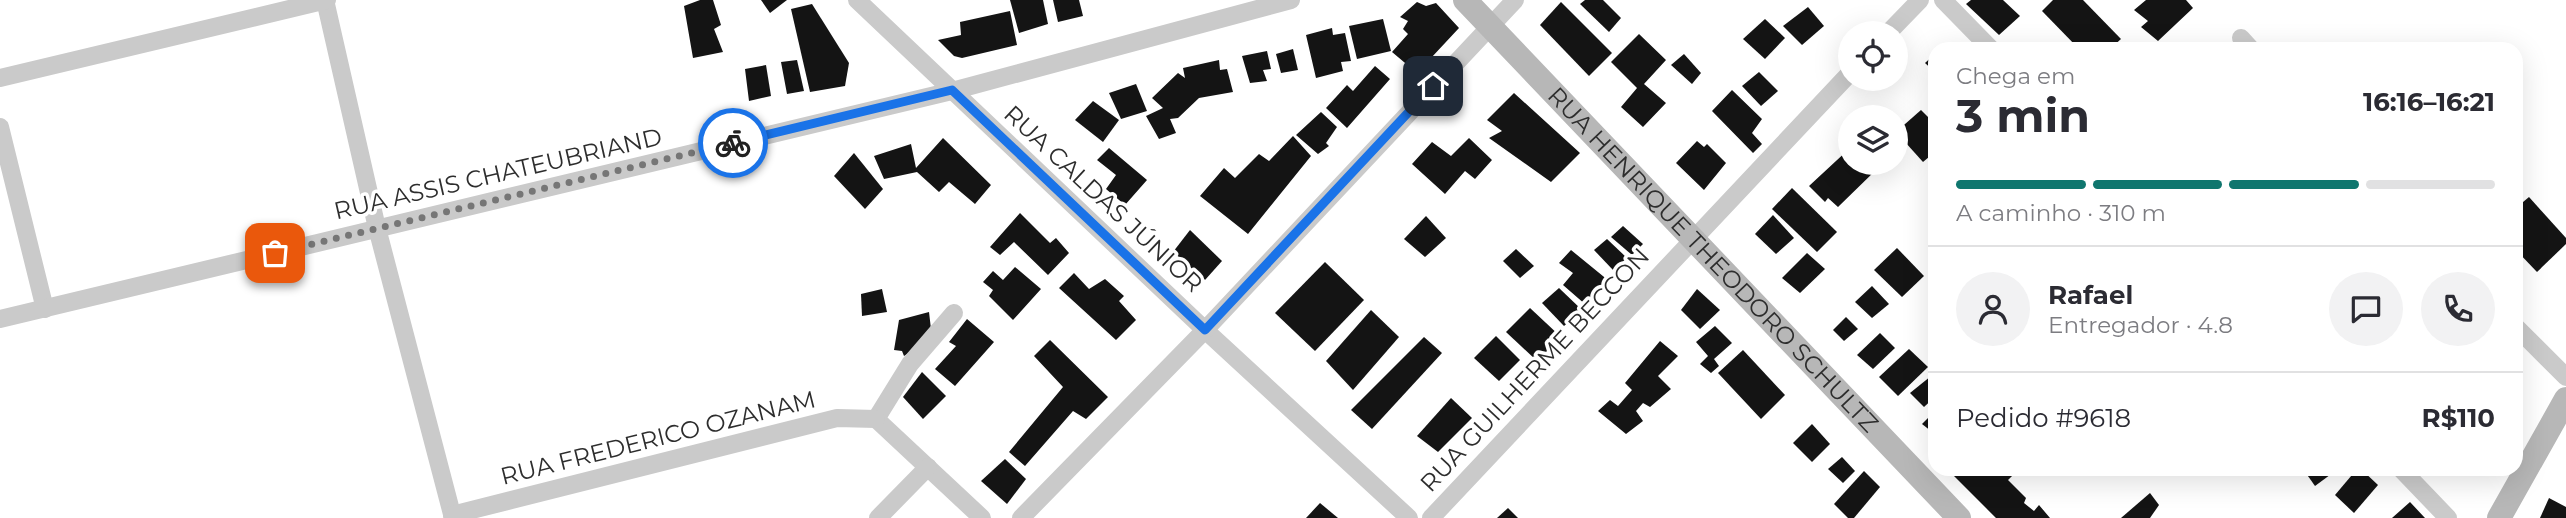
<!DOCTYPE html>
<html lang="pt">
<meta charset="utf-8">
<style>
:root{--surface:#fff;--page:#f2f2f3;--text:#2b2b33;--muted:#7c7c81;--line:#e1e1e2;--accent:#0f766e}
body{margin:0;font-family:Montserrat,sans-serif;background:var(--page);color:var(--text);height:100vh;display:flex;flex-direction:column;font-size:26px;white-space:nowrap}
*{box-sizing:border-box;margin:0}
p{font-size:23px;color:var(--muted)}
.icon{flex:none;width:38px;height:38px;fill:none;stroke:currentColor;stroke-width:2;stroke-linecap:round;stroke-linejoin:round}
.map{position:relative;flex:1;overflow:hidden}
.drawer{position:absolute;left:1928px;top:42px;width:595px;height:434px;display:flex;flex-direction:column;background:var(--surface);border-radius:21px;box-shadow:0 7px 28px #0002}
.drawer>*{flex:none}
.buttons{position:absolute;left:1838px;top:21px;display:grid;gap:14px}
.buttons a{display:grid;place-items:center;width:70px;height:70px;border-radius:50%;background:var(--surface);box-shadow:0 7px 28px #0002;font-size:35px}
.pin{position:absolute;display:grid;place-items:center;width:60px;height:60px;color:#fff;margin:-30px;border-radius:14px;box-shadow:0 4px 10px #0006}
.courier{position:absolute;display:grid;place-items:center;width:70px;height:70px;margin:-35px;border:5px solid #1a73e8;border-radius:50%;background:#fff;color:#222;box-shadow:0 2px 9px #0007}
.overview em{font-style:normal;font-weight:700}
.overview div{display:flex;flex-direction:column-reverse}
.overview{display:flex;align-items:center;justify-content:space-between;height:119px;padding:0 28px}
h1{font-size:46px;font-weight:700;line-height:52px}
.bar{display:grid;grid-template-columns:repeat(4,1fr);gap:10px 7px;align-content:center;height:84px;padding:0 28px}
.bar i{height:9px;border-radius:5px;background:var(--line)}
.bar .active{background:var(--accent)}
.bar p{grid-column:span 4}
.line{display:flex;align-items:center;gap:18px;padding:0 28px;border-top:2px solid var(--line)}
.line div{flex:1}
.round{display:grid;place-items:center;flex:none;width:74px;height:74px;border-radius:37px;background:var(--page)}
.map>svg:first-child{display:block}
</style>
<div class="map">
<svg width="2566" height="518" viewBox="0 0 2566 518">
<rect width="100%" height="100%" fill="#fff"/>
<g fill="#141414">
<polygon points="700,0 713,0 721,25 714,29 723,52 693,58 684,6"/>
<polygon points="761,0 787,0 770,13"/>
<polygon points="1010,0 1043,0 1048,24 1019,33"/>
<polygon points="1053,0 1079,0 1083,16 1058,22"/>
<polygon points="1585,0 1603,0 1621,18 1609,32 1580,4"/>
<polygon points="1971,0 2003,0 2020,16 1999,35 1966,4"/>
<polygon points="2053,0 2083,0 2121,39 2110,49 2079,49 2042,11"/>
<polygon points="2146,0 2186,0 2193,8 2158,41 2141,27 2148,21 2134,10"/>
<polygon points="1417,2 1426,6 1436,3 1459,28 1417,73 1392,52 1408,34 1403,29 1408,21 1400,17"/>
<polygon points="1561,2 1612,53 1589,76 1540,25"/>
<polygon points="812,4 849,63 845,86 810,92 791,9"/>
<polygon points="1808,7 1824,26 1802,45 1783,26"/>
<polygon points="1010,11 1017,45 962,58 954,56 938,40 961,35 960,22"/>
<polygon points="1383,19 1391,51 1357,59 1349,26"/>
<polygon points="1765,19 1785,38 1765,59 1743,39"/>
<polygon points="1332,28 1333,35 1345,33 1351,61 1341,62 1343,71 1316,78 1306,35"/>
<polygon points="1639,34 1666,60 1644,84 1666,103 1643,127 1621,107 1637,88 1611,62"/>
<polygon points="1293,49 1298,70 1281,73 1276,54"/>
<polygon points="1267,51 1271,69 1263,70 1267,81 1250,83 1242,56"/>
<polygon points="1936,53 1936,73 1925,63"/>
<polygon points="1684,54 1701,73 1692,84 1671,65"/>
<polygon points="797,60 804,91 787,94 781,62"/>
<polygon points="1219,60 1220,70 1227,69 1233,92 1199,98 1178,118 1170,119 1176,133 1159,139 1146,116 1163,108 1152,98 1178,73 1185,78 1183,68"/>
<polygon points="766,65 771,96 749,101 745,69"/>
<polygon points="1375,66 1390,79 1347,128 1326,108 1347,85 1353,91"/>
<polygon points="1759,72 1778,91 1761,106 1742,86"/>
<polygon points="1136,84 1147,111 1121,119 1109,93"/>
<polygon points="1732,90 1762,119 1752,133 1762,144 1753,153 1712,111"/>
<polygon points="1514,93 1580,153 1551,182 1489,138 1502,131 1487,120"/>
<polygon points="1093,101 1119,120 1103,142 1075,120"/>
<polygon points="1868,108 1877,117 1859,117"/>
<polygon points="1921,110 1936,125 1936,151 1923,162 1896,132"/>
<polygon points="1321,112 1337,127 1326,143 1329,146 1318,154 1296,135"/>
<polygon points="1293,136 1311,156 1248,234 1200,196 1224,168 1235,178 1259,154 1269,161"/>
<polygon points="943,138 991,185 975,204 949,182 939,192 917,172 884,179 874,156 911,144 916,168"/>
<polygon points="1469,138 1492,160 1475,179 1465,171 1445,194 1412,164 1432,142 1451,156"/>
<polygon points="1697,141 1704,147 1707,144 1726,163 1704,190 1676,163"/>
<polygon points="1109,148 1147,180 1125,205 1106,189 1116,175 1097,160"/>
<polygon points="1850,148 1850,163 1870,163 1877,169 1838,207 1828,198 1825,202 1809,186"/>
<polygon points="854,153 883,189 865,209 834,176"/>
<polygon points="1792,188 1837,232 1817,252 1772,209"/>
<polygon points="2529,197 2566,238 2566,244 2537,272 2516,250 2516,208"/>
<polygon points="1020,213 1050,243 1056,238 1069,253 1048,275 1014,242 1000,255 990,247"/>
<polygon points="1773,215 1794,238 1776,254 1755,234"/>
<polygon points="1426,216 1446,238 1425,257 1404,239"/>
<polygon points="1623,226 1643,244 1632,255 1611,237"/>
<polygon points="1190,230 1222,261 1205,280 1173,252"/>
<polygon points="1607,239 1627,258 1613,270 1594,250"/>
<polygon points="1897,248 1924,276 1902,297 1874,270"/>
<polygon points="1516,249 1534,266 1520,278 1503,261"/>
<polygon points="1571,250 1609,281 1586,305 1563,285 1573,273 1559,263"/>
<polygon points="1807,253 1825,269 1800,293 1782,278"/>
<polygon points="1325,262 1364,300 1315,351 1275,313"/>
<polygon points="1015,267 1041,289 1013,320 989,296 993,290 983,282 993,271 1003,280"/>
<polygon points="1074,273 1089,289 1105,279 1124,296 1119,301 1136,320 1116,340 1059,288"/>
<polygon points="1872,286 1889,304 1872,318 1855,302"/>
<polygon points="1559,288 1582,310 1564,326 1542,303"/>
<polygon points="882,289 887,312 862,316 861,294"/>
<polygon points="1697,289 1720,310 1700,329 1681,310"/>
<polygon points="1530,308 1561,337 1537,361 1506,332"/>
<polygon points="1371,310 1399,337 1353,390 1326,361"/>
<polygon points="929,312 931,329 921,345 904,356 902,351 894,350 899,320"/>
<polygon points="1846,317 1858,329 1844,341 1833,330"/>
<polygon points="967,319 994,342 955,386 935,369 956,346 949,342"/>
<polygon points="1715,326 1732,343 1714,359 1719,366 1711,373 1700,364 1708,356 1696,342"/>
<polygon points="1880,333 1895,348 1873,369 1857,355"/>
<polygon points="1496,336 1520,360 1499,381 1474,358"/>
<polygon points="1424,337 1442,353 1372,429 1351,410"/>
<polygon points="1050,340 1108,397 1086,419 1073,411 1025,466 1009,452 1063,387 1034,356"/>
<polygon points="1660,341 1678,356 1658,376 1671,389 1650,407 1643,403 1636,411 1643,421 1626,434 1598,411 1610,400 1618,406 1632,390 1625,383"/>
<polygon points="1909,349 1928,367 1898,396 1879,377"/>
<polygon points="1743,350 1785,395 1761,419 1718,373"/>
<polygon points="922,372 946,396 923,419 903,397"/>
<polygon points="1936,372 1936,396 1924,407 1910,393"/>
<polygon points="1451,398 1472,418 1438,452 1417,436"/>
<polygon points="1936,410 1936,435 1922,424"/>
<polygon points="1812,424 1830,444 1812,462 1793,443"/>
<polygon points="1842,457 1855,471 1843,483 1828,469"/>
<polygon points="1005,459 1026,479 1007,504 981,481"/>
<polygon points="1947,469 2019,469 2008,480 2026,498 2024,503 2034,511 2039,505 2050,518 1996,518"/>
<polygon points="2303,469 2338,469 2315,486"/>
<polygon points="2357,469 2361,469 2378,485 2354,513 2335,495"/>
<polygon points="1864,471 1880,487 1854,518 1848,518 1834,504"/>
<polygon points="2150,493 2159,505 2150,518 2121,518"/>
<polygon points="2549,498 2566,507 2566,518 2540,518"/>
<polygon points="2410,502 2425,518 2392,518"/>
<polygon points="1320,503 1338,518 1306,518"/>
<polygon points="1508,508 1518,518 1497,518"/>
</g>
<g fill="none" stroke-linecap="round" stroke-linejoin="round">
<g stroke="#cacaca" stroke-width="18">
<polyline points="325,0 377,228 453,518"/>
<polyline points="857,0 1205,330 1409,518"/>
<polyline points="1943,0 1991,49"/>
<polyline points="1888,33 1920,0"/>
<polyline points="2241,38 2251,49"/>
<polyline points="0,78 327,0"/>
<polyline points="0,127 45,309"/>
<polyline points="0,319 952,91 1291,0"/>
<polyline points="2516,327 2566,377"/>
<polyline points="876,419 982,518"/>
<polyline points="876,419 910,364 954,313"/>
<polyline points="2401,469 2448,518"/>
<polyline points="452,515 837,418 876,419"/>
<polyline points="878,518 928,467"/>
<polyline points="1021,518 1205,330 1515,0"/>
<polyline points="1431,518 1850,73"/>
</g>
<g stroke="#b7b7b7" stroke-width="24">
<path id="s1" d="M 1465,0 L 1959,518"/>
<polyline points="2499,518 2566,399"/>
</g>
</g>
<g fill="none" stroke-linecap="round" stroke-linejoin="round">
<polyline stroke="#767676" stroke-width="7" stroke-dasharray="0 12.6" points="275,253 733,143"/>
<polyline stroke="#1a73e8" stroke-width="9" points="733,143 952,90 1205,330 1433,86"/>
</g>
<g text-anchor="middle" stroke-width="7" stroke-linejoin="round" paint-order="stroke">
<g font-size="24" fill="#2d2d2d" stroke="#fff">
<text transform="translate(498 174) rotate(-13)" y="8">RUA ASSIS CHATEUBRIAND</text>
<text transform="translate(1103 199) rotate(43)" y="8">RUA CALDAS JÚNIOR</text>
<text dy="8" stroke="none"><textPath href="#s1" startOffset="359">RUA HENRIQUE THEODORO SCHULTZ</textPath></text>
<text transform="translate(1535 370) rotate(-47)" y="8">RUA GUILHERME BECCON</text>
<text transform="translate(658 438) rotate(-14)" y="8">RUA FREDERICO OZANAM</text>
</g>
</g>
</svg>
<div class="buttons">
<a><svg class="icon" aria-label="locate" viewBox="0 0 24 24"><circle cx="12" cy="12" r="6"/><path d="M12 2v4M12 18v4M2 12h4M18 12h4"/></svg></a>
<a><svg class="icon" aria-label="layers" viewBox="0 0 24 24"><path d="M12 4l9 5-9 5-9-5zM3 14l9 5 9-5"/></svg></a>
</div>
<div class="pin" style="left:275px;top:253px;background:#ea580c"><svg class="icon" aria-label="bag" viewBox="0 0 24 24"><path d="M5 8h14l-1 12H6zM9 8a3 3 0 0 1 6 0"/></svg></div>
<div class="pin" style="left:1433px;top:86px;background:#1f2937"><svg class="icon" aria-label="home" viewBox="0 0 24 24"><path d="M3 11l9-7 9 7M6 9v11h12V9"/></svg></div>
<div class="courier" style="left:733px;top:143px"><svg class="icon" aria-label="bike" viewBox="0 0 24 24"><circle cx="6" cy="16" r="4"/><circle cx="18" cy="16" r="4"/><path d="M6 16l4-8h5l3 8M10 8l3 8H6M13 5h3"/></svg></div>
<section class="drawer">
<div class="overview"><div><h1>3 min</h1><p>Chega em</p></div><em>16:16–16:21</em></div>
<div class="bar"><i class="active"></i><i class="active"></i><i class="active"></i><i></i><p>A caminho · 310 m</p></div>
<div class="line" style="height:126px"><a class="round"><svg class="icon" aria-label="person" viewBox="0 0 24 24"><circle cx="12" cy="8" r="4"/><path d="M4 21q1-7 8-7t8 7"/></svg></a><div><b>Rafael</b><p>Entregador · 4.8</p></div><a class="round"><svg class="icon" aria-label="chat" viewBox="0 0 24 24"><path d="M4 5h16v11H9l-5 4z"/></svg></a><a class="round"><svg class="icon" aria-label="phone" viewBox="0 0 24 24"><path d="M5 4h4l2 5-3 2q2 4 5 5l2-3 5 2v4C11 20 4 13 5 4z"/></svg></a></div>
<div class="line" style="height:91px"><div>Pedido #9618</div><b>R$110</b></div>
</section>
</div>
